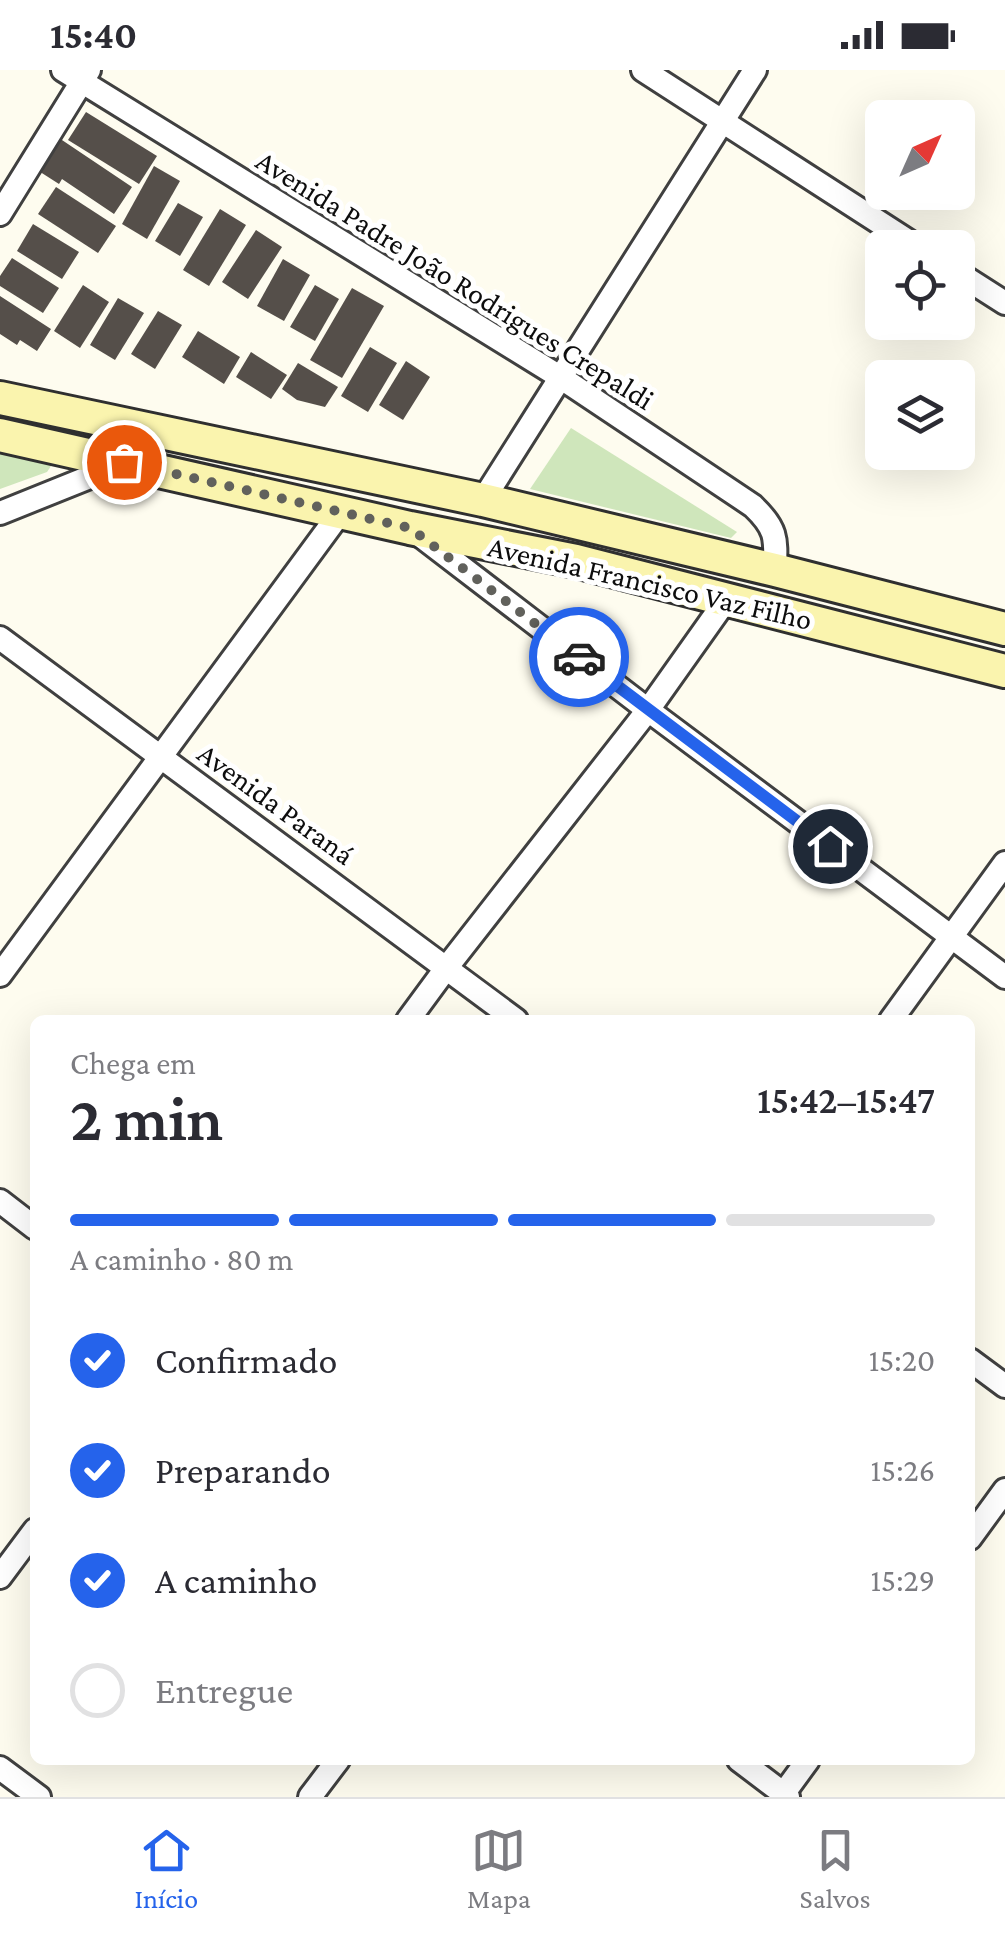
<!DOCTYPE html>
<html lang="pt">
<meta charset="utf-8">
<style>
:root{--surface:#fff;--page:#f2f2f3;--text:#2b2b33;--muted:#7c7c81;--line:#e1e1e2;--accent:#2563eb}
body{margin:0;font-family:"Crimson Pro",serif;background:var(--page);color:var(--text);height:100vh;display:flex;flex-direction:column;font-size:38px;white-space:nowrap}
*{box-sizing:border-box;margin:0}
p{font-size:32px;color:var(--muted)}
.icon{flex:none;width:55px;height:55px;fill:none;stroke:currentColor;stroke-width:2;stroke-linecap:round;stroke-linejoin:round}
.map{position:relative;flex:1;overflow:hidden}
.details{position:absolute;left:30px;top:945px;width:945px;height:750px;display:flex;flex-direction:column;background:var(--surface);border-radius:15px;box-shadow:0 10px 40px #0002}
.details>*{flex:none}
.needle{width:65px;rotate:45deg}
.buttons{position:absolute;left:865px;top:30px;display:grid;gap:20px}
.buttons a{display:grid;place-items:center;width:110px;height:110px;border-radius:15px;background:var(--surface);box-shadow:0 10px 40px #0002;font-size:50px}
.pin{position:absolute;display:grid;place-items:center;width:85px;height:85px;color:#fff;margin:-42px;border:5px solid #fff;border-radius:50%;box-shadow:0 2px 10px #0007}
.courier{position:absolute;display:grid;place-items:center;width:100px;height:100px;margin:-50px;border:8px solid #2563eb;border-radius:50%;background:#fff;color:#222;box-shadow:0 2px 12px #0007}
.overview em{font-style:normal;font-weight:600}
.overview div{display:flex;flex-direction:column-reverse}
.overview{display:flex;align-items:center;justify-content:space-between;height:170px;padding:0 40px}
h1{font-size:65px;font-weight:600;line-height:75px}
.bar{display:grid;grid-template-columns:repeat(4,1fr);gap:15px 10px;align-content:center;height:120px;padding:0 40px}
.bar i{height:12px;border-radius:8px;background:var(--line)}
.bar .on{background:var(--accent)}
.bar p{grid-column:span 4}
ol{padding:0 40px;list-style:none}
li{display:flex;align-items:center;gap:30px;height:110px}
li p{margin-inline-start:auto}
li .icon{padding:10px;border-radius:50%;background:var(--accent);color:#fff;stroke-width:4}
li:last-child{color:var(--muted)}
li i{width:55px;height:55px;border:5px solid var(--line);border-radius:50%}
.status{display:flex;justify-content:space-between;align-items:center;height:70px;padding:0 50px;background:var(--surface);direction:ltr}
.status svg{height:28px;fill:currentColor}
.tab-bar{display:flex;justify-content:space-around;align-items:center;height:140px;border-top:2px solid var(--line);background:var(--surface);font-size:28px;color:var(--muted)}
.tab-bar a{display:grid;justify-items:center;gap:5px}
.tab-bar .on{color:var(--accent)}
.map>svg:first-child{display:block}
</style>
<div class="status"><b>15:40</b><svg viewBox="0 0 49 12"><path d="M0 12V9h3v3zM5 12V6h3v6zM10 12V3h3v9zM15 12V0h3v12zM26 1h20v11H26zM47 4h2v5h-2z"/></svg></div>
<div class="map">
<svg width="1005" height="1727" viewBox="0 0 1005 1727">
<rect width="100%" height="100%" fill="#fefcef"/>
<g fill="#cfe6bb">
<polygon points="571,358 737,462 731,468 530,419"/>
<polygon points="0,378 47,390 51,396 47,402 0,419"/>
</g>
<g fill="#554f4a">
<polygon points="86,42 157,86 139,114 68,70"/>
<polygon points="56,66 132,117 114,144 62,109 59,114 34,98"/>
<polygon points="154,96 180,111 147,169 122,154"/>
<polygon points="56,117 116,156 98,183 38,144"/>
<polygon points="178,133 203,147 180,186 155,171"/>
<polygon points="220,139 246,155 209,216 183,200"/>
<polygon points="33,154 79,182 62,209 17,181"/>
<polygon points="256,160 282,177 248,229 222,212"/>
<polygon points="12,188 59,218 43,243 0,216 0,206"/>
<polygon points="283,189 310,205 284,251 257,236"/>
<polygon points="83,215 109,232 80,278 54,261"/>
<polygon points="315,215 339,229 315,271 290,257"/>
<polygon points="352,218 384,236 342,308 310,290"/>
<polygon points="0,226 51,259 37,281 20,270 17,275 0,264"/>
<polygon points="118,228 144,243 115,290 90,275"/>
<polygon points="158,241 182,255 155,299 131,284"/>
<polygon points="198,261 240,287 224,314 182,287"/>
<polygon points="370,277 397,293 368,342 341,326"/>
<polygon points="251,282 287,305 271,329 236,307"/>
<polygon points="406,291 430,307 403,350 379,335"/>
<polygon points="298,293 338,317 325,337 297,330 282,319"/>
</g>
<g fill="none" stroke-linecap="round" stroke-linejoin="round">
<defs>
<g id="street">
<path d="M 63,0 L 560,307 L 753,436 C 777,459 776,468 775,500"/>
<polyline points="643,0 919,178"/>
<polyline points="0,144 89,0"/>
<polyline points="958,203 1005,233"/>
<polyline points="483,430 755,0"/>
<polyline points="0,443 122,394"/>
<polyline points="417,463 648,640 1005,907"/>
<polyline points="0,568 516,950"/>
<polyline points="0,905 340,443"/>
<polyline points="408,950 447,897 648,640 726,530"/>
<polyline points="891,950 1005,793"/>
<polyline points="0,1131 35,1158"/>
<polyline points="970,1290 1005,1316"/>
<polyline points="970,1468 1005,1420"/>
<polyline points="0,1507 35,1460"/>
<polyline points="739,1690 788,1727"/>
<polyline points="0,1698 39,1727"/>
<polyline points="310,1727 338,1690"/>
<polyline points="781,1727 808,1690"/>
</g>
<g id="secondary">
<polyline points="0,328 483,430 775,500 1005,559"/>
<polyline points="0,365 410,458 576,491 1005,601"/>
</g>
</defs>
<use href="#street" stroke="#404040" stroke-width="28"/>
<use href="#secondary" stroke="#2f2f2f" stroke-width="38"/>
<use href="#street" stroke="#fff" stroke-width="22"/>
<use href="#secondary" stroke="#faf4ae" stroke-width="32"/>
</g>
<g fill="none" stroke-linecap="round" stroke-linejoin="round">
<polyline stroke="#61615c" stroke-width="10" stroke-dasharray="0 18" points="124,392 410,458 579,587"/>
<polyline stroke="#2563eb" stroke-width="12" points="579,587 830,776"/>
</g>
<g text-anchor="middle" stroke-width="10" stroke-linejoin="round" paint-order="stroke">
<g font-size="30" fill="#0d0d0d" stroke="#fff">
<text transform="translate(455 210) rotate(32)" y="10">Avenida Padre João Rodrigues Crepaldi</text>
<text transform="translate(650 513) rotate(13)" y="10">Avenida Francisco Vaz Filho</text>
<text transform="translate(276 734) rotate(36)" y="10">Avenida Paraná</text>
</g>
</g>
</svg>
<div class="buttons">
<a><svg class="needle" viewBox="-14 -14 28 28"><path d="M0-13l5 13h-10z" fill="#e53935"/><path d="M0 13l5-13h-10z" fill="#7c7c81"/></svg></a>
<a><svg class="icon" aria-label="locate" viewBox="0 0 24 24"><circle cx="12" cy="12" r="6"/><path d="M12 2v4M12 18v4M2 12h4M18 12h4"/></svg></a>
<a><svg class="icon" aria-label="layers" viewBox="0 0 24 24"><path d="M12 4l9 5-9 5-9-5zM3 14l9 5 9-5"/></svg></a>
</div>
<div class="pin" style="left:124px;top:392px;background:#ea580c"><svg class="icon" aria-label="bag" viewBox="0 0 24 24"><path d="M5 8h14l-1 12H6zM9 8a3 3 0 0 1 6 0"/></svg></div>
<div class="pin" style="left:830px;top:776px;background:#1f2937"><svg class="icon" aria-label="home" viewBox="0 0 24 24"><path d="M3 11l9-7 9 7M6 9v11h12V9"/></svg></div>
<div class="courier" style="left:579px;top:587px"><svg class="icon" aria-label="car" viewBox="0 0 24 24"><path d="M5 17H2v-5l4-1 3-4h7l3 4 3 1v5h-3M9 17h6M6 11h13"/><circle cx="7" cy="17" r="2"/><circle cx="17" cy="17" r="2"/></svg></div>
<section class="details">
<div class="overview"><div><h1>2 min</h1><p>Chega em</p></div><em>15:42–15:47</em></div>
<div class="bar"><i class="on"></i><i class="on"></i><i class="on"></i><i></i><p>A caminho · 80 m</p></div>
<ol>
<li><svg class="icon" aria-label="check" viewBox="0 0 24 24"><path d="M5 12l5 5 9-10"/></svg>Confirmado<p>15:20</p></li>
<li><svg class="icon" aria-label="check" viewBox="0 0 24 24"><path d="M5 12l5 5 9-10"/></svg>Preparando<p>15:26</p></li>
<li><svg class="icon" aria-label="check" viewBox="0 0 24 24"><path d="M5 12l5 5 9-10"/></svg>A caminho<p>15:29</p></li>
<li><i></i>Entregue</li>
</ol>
</section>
</div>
<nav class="tab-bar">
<a class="on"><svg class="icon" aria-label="home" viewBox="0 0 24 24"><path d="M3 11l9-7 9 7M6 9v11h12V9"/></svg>Início</a>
<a><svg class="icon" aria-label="map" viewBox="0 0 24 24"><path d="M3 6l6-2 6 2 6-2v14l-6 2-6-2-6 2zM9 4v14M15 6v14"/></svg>Mapa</a>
<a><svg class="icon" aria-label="saved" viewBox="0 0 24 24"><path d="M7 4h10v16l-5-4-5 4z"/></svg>Salvos</a>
</nav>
